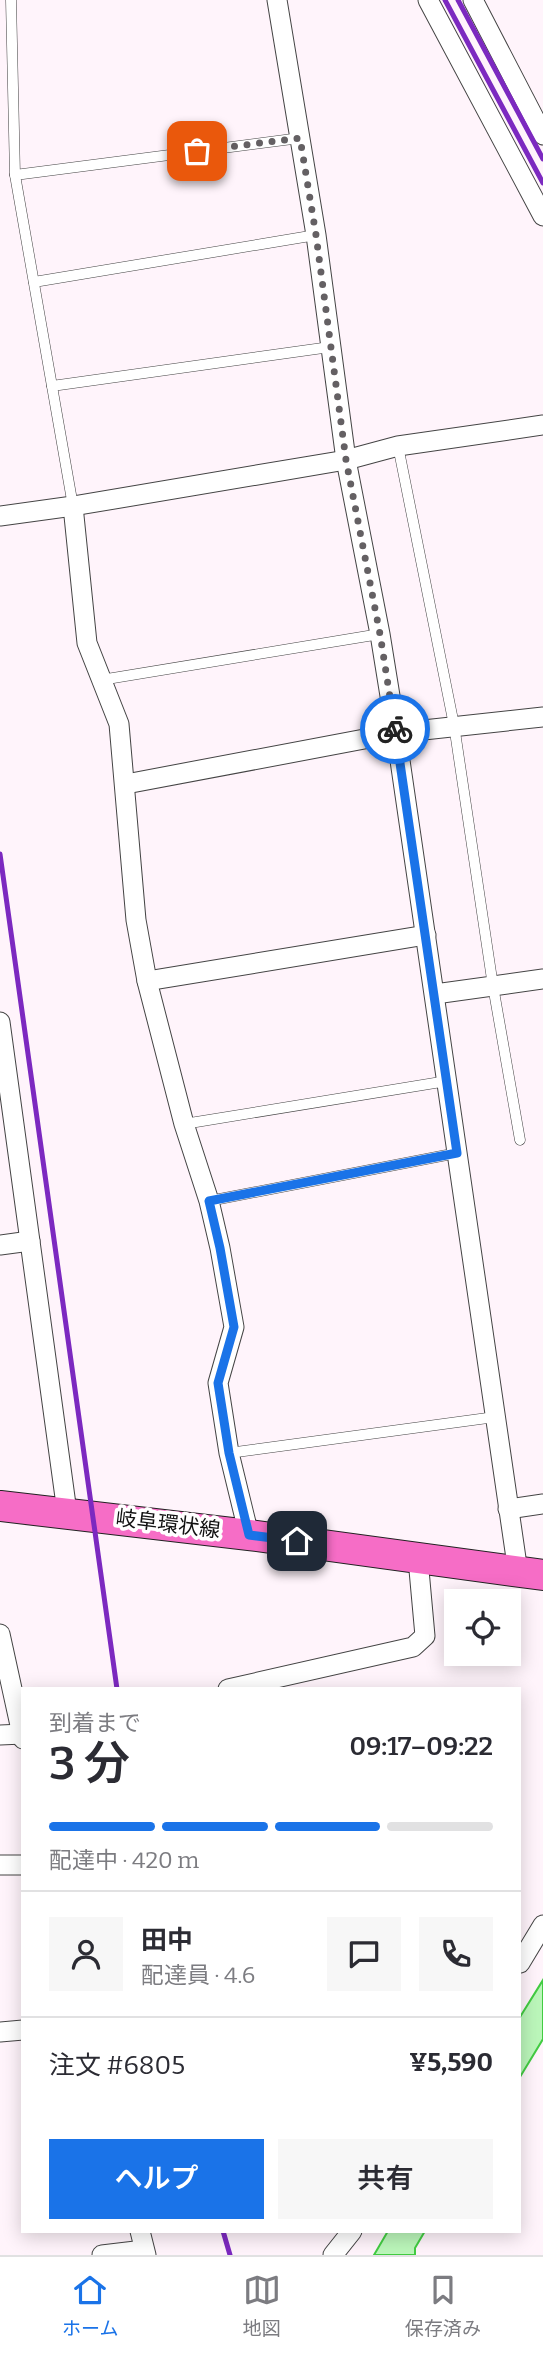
<!DOCTYPE html>
<html lang="ja">
<meta charset="utf-8">
<style>
:root{--surface:#fff;--page:#f7f7f7;--text:#2b2b33;--muted:#7c7c81;--line:#e1e1e2;--accent:#1a73e8}
body{margin:0;font-family:Bitter,"Noto Sans JP",serif;background:var(--page);color:var(--text);height:100vh;display:flex;flex-direction:column;font-size:26px;white-space:nowrap}
*{box-sizing:border-box;margin:0}
p{font-size:23px;color:var(--muted)}
.icon{flex:none;width:38px;height:38px;fill:none;stroke:currentColor;stroke-width:2;stroke-linecap:round;stroke-linejoin:round}
.map{position:relative;flex:1;overflow:hidden}
.panel{position:absolute;left:21px;top:1687px;width:500px;height:546px;display:flex;flex-direction:column;background:var(--surface);border-radius:0px;box-shadow:0 4px 18px #0003}
.panel>*{flex:none}
.tools{position:absolute;left:444px;top:1589px;display:grid;gap:14px}
.tools a{display:grid;place-items:center;width:77px;height:77px;border-radius:0px;background:var(--surface);box-shadow:0 4px 18px #0003;font-size:35px}
.pin{position:absolute;display:grid;place-items:center;width:60px;height:60px;color:#fff;margin:-30px;border-radius:14px;box-shadow:0 4px 10px #0006}
.courier{position:absolute;display:grid;place-items:center;width:70px;height:70px;margin:-35px;border:5px solid #1a73e8;border-radius:50%;background:#fff;color:#222;box-shadow:0 2px 9px #0007}
.overview em{font-style:normal;font-weight:600}
.overview div{display:flex;flex-direction:column-reverse}
.overview{display:flex;align-items:center;justify-content:space-between;height:119px;padding:0 28px}
h1{font-size:46px;font-weight:600;line-height:52px}
.bar{display:grid;grid-template-columns:repeat(4,1fr);gap:10px 7px;align-content:center;height:84px;padding:0 28px}
.bar i{height:9px;border-radius:5px;background:var(--line)}
.bar .active{background:var(--accent)}
.bar p{grid-column:span 4}
.line{display:flex;align-items:center;gap:18px;padding:0 28px;border-top:2px solid var(--line)}
.line div{flex:1}
.round{display:grid;place-items:center;flex:none;width:74px;height:74px;border-radius:0px;background:var(--page)}
.primary-button{display:flex;gap:14px;margin-top:auto;padding:14px 28px}
.primary-button a{flex:1;height:80px;border-radius:0px;background:var(--accent);color:#fff;font-size:28px;font-weight:600;line-height:80px;text-align:center}
.primary-button a+a{background:var(--page);color:var(--text)}
.menu{display:flex;justify-content:space-around;align-items:center;height:98px;border-top:2px solid var(--line);background:var(--surface);font-size:19px;color:var(--muted)}
.menu a{display:grid;justify-items:center;gap:4px}
.menu .active{color:var(--accent)}
.map>svg:first-child{display:block}
</style>
<div class="map">
<svg width="543" height="2255" viewBox="0 0 543 2255">
<rect width="100%" height="100%" fill="#fff4fb"/>
<g fill="#bbf6ba" stroke="#42cc42" stroke-width="2">
<polygon points="543,1980 543,2039 520,2077 520,2017"/>
<polygon points="388,2231 425,2231 415,2248 415,2255 374,2255"/>
</g>
<g fill="none" stroke-linecap="round" stroke-linejoin="round">
<defs>
<g id="service">
<polyline points="11,0 15,175 73,506"/>
<polyline points="15,175 300,138"/>
<polyline points="34,282 316,235"/>
<polyline points="52,386 330,347"/>
<polyline points="398,446 454,725 493,986 520,1140"/>
<polyline points="101,680 380,634"/>
<polyline points="184,1124 447,1081"/>
<polyline points="209,1201 457,1153"/>
<polyline points="229,1453 495,1417"/>
</g>
<g id="minor">
<polyline points="277,0 316,235 346,460 380,634 396,733 518,1572"/>
<polyline points="428,0 543,216"/>
<polyline points="473,0 543,135"/>
<polyline points="73,506 87,643 119,724 136,920 147,981 184,1124 209,1201 220,1248 234,1327 218,1383 229,1453 249,1535"/>
<polyline points="0,516 73,506 346,460 398,446 543,425"/>
<polyline points="126,784 396,733 543,717"/>
<polyline points="147,981 426,935"/>
<polyline points="435,994 543,979"/>
<polyline points="0,1022 67,1512"/>
<polyline points="0,1245 30,1241"/>
<polyline points="508,1509 543,1504"/>
<polyline points="0,1634 23,1739"/>
<polyline points="228,1689 413,1647 425,1636 418,1559"/>
<polyline points="0,1735 23,1734"/>
<polyline points="0,1865 23,1865"/>
<polyline points="520,1963 543,1925"/>
<polyline points="0,2032 23,2030"/>
<polyline points="140,2231 146,2255"/>
<polyline points="102,2255 144,2250"/>
<polyline points="333,2255 352,2231"/>
</g>
<polyline id="primary" points="0,1506 249,1535 543,1575"/>
</defs>
<use href="#service" stroke="#444" stroke-width="11"/>
<use href="#minor" stroke="#444" stroke-width="21"/>
<use href="#primary" stroke="#222" stroke-width="32"/>
<use href="#service" stroke="#fff" stroke-width="10"/>
<use href="#minor" stroke="#fff" stroke-width="19"/>
<use href="#primary" stroke="#f66dc6" stroke-width="30"/>
<g stroke="#7c29c0" stroke-width="5">
<polyline points="445,0 543,183"/>
<polyline points="458,0 543,159"/>
<polyline points="0,854 117,1689"/>
<polyline points="223,2231 230,2255"/>
</g>
</g>
<g fill="none" stroke-linecap="round" stroke-linejoin="round">
<polyline stroke="#646063" stroke-width="7" stroke-dasharray="0 12.6" points="197,151 300,138 316,235 346,460 380,634 395,729"/>
<polyline stroke="#1a73e8" stroke-width="9" points="297,1541 249,1535 229,1453 218,1383 234,1327 220,1248 209,1201 457,1153 395,729"/>
</g>
<g text-anchor="middle" stroke-width="7" stroke-linejoin="round" paint-order="stroke">
<g font-size="21" fill="#111" stroke="#fff">
<text transform="translate(168 1524) rotate(7)" y="7">岐阜環状線</text>
</g>
</g>
</svg>
<div class="tools">
<a><svg class="icon" aria-label="locate" viewBox="0 0 24 24"><circle cx="12" cy="12" r="6"/><path d="M12 2v4M12 18v4M2 12h4M18 12h4"/></svg></a>
</div>
<div class="pin" style="left:197px;top:151px;background:#ea580c"><svg class="icon" aria-label="bag" viewBox="0 0 24 24"><path d="M5 8h14l-1 12H6zM9 8a3 3 0 0 1 6 0"/></svg></div>
<div class="pin" style="left:297px;top:1541px;background:#1f2937"><svg class="icon" aria-label="home" viewBox="0 0 24 24"><path d="M3 11l9-7 9 7M6 9v11h12V9"/></svg></div>
<div class="courier" style="left:395px;top:729px"><svg class="icon" aria-label="bike" viewBox="0 0 24 24"><circle cx="6" cy="16" r="4"/><circle cx="18" cy="16" r="4"/><path d="M6 16l4-8h5l3 8M10 8l3 8H6M13 5h3"/></svg></div>
<section class="panel">
<div class="overview"><div><h1>3 分</h1><p>到着まで</p></div><em>09:17–09:22</em></div>
<div class="bar"><i class="active"></i><i class="active"></i><i class="active"></i><i></i><p>配達中 · 420 m</p></div>
<div class="line" style="height:126px"><a class="round"><svg class="icon" aria-label="person" viewBox="0 0 24 24"><circle cx="12" cy="8" r="4"/><path d="M4 21q1-7 8-7t8 7"/></svg></a><div><b>田中</b><p>配達員 · 4.6</p></div><a class="round"><svg class="icon" aria-label="chat" viewBox="0 0 24 24"><path d="M4 5h16v11H9l-5 4z"/></svg></a><a class="round"><svg class="icon" aria-label="phone" viewBox="0 0 24 24"><path d="M5 4h4l2 5-3 2q2 4 5 5l2-3 5 2v4C11 20 4 13 5 4z"/></svg></a></div>
<div class="line" style="height:91px"><div>注文 #6805</div><b>¥5,590</b></div>
<div class="primary-button"><a>ヘルプ</a><a>共有</a></div>
</section>
</div>
<nav class="menu">
<a class="active"><svg class="icon" aria-label="home" viewBox="0 0 24 24"><path d="M3 11l9-7 9 7M6 9v11h12V9"/></svg>ホーム</a>
<a><svg class="icon" aria-label="map" viewBox="0 0 24 24"><path d="M3 6l6-2 6 2 6-2v14l-6 2-6-2-6 2zM9 4v14M15 6v14"/></svg>地図</a>
<a><svg class="icon" aria-label="saved" viewBox="0 0 24 24"><path d="M7 4h10v16l-5-4-5 4z"/></svg>保存済み</a>
</nav>
